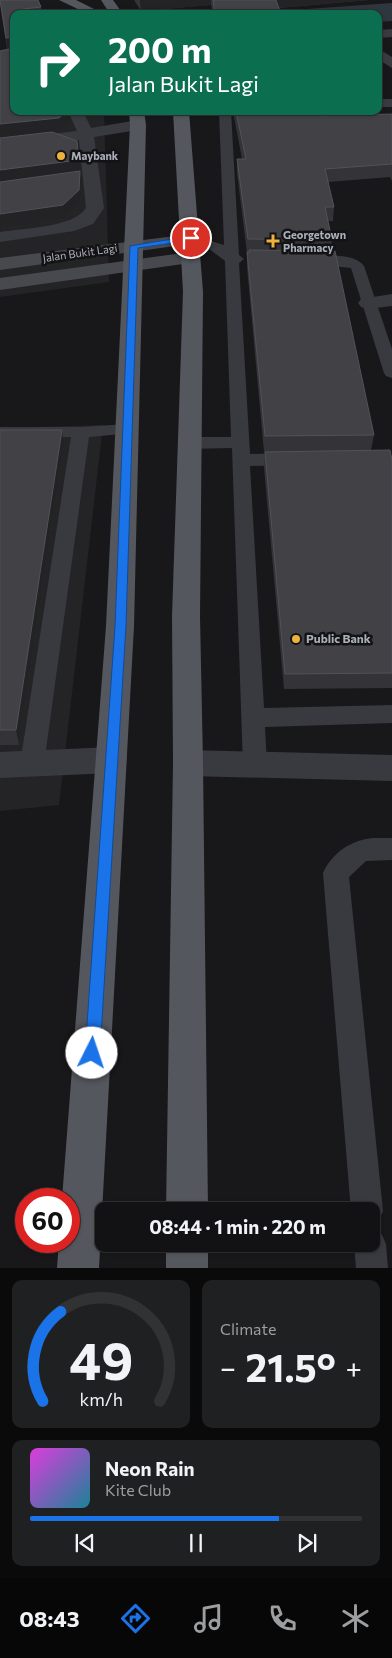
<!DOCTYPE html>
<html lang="en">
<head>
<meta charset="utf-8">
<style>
  :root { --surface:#121214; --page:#1f2022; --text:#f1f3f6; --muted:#9c9ea0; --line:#313234; --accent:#1a73e8 }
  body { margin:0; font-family:Commissioner,sans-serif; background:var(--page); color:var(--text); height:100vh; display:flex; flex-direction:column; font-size:19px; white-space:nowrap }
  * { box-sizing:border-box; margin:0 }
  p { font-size:16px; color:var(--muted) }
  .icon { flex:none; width:28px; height:28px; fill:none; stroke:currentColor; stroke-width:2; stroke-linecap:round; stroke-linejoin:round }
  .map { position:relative; height:1268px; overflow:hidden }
  .drawer { display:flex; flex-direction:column; gap:12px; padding:12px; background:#0a0a0b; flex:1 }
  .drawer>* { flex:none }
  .guide { position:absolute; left:10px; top:10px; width:372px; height:105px; border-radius:10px; box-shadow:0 1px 4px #0004,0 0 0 1px var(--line); background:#0b6e4f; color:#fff; overflow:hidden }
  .speed { position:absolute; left:15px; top:1188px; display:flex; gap:10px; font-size:25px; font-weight:700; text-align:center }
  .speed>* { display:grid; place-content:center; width:65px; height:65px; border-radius:50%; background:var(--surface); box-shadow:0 1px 4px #0004,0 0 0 1px var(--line); line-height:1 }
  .speed .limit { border:8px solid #d22; background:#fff; color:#111 }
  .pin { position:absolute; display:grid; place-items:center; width:42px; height:42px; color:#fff; margin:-21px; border:2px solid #fff; border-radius:50%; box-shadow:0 1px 5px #0007 }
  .me { position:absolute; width:55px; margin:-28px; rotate:4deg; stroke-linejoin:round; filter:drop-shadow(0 0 4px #0008) }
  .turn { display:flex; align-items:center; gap:18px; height:105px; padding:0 15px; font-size:22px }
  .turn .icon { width:65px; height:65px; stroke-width:2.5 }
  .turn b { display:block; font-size:35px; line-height:42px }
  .big { font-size:38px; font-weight:700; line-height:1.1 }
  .drawer .widget { flex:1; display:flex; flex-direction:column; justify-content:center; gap:8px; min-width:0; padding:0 18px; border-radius:10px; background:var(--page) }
  .drawer .dial { align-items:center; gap:0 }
  .dial svg { height:130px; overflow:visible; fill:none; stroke:var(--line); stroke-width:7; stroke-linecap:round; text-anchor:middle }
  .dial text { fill:var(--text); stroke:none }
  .song { display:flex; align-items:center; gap:15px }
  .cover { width:60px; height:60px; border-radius:8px; background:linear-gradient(135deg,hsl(300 70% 55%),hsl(190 70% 35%)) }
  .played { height:5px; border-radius:2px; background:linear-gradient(90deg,var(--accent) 75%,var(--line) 75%) }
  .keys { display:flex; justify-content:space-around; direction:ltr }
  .heat { display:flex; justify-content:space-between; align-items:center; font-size:28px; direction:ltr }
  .drawer .tiles { flex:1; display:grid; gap:12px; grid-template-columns:1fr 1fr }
  .widget:last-child { grid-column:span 2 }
  .trip { position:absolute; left:95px; top:1202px; width:285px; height:50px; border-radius:10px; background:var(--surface); box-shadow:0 1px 4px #0004,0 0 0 1px var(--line); font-weight:700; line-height:50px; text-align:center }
  .menu { display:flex; height:80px; justify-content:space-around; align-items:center; background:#070708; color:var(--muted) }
  .menu .icon { width:35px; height:35px }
  .menu .current { color:var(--accent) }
  .menu b { font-size:22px; color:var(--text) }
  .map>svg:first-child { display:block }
  .built { fill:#242427 }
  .water { fill:#2e373e }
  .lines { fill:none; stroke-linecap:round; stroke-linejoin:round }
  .lane { fill:#393a3f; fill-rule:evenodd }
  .street { fill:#393a3f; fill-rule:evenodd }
  .secondary { fill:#47494f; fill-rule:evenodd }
  .primary { fill:#55575e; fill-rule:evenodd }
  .wall { fill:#343438 }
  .shaded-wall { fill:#232326 }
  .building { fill:#414146; stroke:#515358 }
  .route { fill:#1a73e8; stroke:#114b97 }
  .poi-dot { fill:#eeb23c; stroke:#131315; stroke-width:2 }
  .labels { text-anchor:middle; stroke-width:5; stroke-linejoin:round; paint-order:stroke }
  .far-poi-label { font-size:11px; font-weight:bold; fill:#abafba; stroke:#131315; text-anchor:start }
  .far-street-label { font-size:11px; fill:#abafba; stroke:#131315 }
  .poi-label { font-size:12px; font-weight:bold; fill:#abafba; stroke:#131315; text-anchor:start }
</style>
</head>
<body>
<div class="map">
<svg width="392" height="1268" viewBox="0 0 392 1268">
  <rect width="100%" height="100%" fill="#18181a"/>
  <g class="built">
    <polygon points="0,55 14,111 104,111 109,282 0,297"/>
    <polygon points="103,425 59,805 0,811 0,428"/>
  </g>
  <polygon class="water" points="392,3 392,21 379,22 379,14 236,14"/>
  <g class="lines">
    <g class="lane">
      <polygon points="219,111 231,111 239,255 244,259 239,263 250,454 294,453 300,455 303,459 300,463 294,465 250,466 264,708 392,705 392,723 265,727 267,765 263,772 255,775 247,772 243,765 232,448 190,449 184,447 181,443 184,439 190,437 231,437 225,261 208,248 186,242 184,239 191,235 224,245"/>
      <path d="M 308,256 C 324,256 354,252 364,266 L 392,349 L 392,378 L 386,376 L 384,373 L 351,268 L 303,263 L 301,260 L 303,257 Z"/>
      <polygon points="127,424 133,425 136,429 133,433 89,437 44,764 40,771 32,774 24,771 20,764 71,437 0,437 0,427 81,427"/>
      <path d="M 373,838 L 392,838 L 392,860 L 366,861 L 349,877 L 383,1211 L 378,1222 L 371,1225 L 371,1211 L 351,1211 L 323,873 C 332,853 351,840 373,838 Z"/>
      <polygon points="371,1228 381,1233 386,1244 388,1268 356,1268 354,1244 371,1244"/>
    </g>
    <g class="street">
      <polygon points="392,29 392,37 379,38 379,30"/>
      <polygon points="379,49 392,57 392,68 379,60"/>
      <rect x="379" y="99" width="13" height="8"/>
      <path d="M 68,111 L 83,111 L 91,128 L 138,120 L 146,125 L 138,130 L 94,137 L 104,208 L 93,224 L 74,231 L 0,242 L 0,232 C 23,228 73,228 86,208 L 79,140 L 0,150 L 0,140 L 77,131 Z"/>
      <polygon points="392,294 392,306 368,309 361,307 358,303 361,299"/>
      <polygon points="112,747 123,751 127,760 123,769 112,773 0,778 0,752"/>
      <polygon points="188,750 392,755 392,781 188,776 177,772 173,763 177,754"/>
    </g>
    <g class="secondary">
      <polygon points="191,234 197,235 200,239 197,243 0,270 0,258"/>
      <polygon points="190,252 197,254 199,258 197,262 0,290 0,278"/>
    </g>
    <g class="primary">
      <polygon points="59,0 76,0 94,9 92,12 84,12"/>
      <polygon points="101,0 113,0 123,14 110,14"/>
      <polygon points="129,111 144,111 146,125 134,626 99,1268 57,1268 59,1241 69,1241 69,1199 62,1199 106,626 130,125"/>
      <polygon points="173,111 189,111 203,292 200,616 203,763 208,1211 166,1211 173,763 172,616 183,292"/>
      <rect x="166" y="1244" width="42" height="24"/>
    </g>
  </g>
  <g class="wall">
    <polygon points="134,0 369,0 279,8 281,14 213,14 211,5 141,11"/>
    <polygon points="0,3 41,7 42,14 14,14 14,111 70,111 71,122 61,131 53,132 82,185 80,204 65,219 0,229 0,51 7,49"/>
    <polygon points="233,111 317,111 319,116 392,114 392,181 390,177 328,182 334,207 333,221 328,221 332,240 331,251 374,435 371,450 392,460 392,688 284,689 264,468 265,452 264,452 247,267 247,253 237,173 237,159 242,159"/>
    <polygon points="0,430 64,446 19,745 0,745"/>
  </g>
  <g class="shaded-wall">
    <polygon points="140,0 211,0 211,5 141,11"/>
    <polygon points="275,0 369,0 275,8"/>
    <polygon points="14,37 14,50 8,50 6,38"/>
    <polygon points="67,111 70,111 71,122 61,131 0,138 0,124"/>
    <polygon points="79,160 82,185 80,204 65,219 0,229 0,170"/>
    <polygon points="62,430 64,446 19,745 16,730"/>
  </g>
  <g class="building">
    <polygon points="0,0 38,0 41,7 23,9 25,14 14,14 14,42 14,37 6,38"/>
    <polygon points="213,0 276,0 281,14 215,14"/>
    <polygon points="14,48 14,111 67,111 59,118 0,124 0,51"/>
    <polygon points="236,111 317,111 319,116 392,114 392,164 325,169 334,207 325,207 332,240 248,239 237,159 246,159"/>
    <polygon points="52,132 77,141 79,160 0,170 0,138"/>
    <polygon points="80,171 79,190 63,205 0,214 0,182"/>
    <polygon points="249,250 335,251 374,435 265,436 247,252 250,252"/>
    <polygon points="0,430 62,430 16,730 0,730"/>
    <polygon points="390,450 392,460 392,673 285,674 265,452"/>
  </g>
  <polygon class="route" points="191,236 193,237 193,240 138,248 126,626 100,1053 98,1059 92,1061 87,1059 85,1053 115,626 130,246"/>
  <g class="poi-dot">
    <circle cx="61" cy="156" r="5"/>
    <path d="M270.5 233.5h5v5h5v5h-5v5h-5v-5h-5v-5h5z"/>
    <circle cx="296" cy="639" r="5"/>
  </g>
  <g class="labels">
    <g class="far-poi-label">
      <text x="71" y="160">Maybank</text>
      <text x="283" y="239">Georgetown<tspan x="283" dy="13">Pharmacy</tspan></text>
    </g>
    <g class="far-street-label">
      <text transform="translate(80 253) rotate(-8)" y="4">Jalan Bukit Lagi</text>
    </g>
    <g class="poi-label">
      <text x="306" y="643">Public Bank</text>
    </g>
  </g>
</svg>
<div class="speed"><div class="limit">60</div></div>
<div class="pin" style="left:191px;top:238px;background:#d93025"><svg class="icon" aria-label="arrive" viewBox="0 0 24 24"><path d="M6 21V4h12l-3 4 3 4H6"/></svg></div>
<svg class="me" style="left:92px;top:1053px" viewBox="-20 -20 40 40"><circle r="19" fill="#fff"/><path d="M0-13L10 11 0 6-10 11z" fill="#1a73e8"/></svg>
<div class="trip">08:44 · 1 min · 220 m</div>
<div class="guide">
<div class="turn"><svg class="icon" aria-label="right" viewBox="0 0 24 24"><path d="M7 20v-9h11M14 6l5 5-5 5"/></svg><div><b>200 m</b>Jalan Bukit Lagi</div></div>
</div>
</div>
<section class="drawer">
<div class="tiles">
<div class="widget dial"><svg viewBox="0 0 100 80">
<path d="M14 69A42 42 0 1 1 86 69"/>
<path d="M14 69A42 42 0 0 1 25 14" stroke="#1a73e8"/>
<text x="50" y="56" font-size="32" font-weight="700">49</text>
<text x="50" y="72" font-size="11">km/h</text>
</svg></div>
<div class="widget"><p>Climate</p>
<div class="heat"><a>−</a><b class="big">21.5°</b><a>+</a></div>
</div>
<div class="widget">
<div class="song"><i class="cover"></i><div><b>Neon Rain</b><p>Kite Club</p></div></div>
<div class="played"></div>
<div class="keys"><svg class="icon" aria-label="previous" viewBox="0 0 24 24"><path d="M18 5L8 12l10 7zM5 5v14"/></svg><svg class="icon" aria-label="pause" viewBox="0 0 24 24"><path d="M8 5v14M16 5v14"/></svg><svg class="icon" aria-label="next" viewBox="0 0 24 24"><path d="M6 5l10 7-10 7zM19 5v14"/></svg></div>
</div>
</div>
</section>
<nav class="menu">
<b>08:43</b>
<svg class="icon current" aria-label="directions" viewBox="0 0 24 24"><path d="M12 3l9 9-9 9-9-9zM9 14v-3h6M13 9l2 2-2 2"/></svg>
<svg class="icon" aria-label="music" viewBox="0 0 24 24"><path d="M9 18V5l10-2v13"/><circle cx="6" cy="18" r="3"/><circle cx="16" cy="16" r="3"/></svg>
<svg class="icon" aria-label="phone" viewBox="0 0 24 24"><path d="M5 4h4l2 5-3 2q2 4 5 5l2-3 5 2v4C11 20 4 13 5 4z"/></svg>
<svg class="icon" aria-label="climate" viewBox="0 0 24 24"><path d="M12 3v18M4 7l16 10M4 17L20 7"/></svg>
</nav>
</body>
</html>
